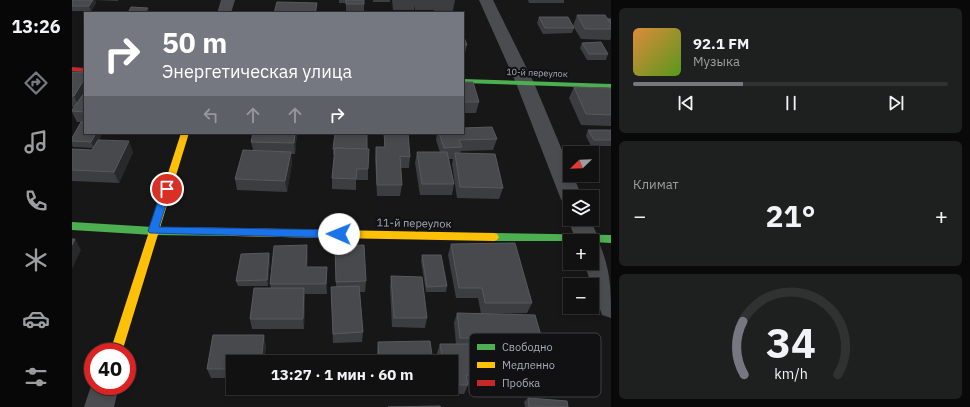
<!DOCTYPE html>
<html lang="ru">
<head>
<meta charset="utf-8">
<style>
  :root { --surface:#111; --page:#1e1f1f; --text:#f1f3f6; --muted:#9c9d9f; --line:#303131; --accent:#757880 }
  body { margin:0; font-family:"IBM Plex Sans",sans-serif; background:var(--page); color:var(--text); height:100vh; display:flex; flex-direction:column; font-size:15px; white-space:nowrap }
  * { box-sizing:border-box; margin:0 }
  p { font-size:13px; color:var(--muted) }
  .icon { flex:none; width:22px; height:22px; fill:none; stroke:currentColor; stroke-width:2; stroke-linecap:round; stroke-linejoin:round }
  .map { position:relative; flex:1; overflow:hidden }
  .side { display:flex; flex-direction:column; gap:8px; padding:8px; background:#090909; width:359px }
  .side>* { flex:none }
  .top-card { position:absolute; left:12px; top:12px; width:380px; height:122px; border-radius:0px; box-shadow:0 2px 6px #0003,0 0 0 1px var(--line); background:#757880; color:#fff; overflow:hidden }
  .needle { width:26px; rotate:247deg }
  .tools { position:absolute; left:491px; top:146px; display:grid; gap:8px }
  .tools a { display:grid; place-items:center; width:36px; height:36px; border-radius:0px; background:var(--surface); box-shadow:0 2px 6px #0003,0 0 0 1px var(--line); font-size:20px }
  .speed { position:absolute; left:12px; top:343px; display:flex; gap:8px; font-size:20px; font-weight:700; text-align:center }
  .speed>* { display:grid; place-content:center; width:52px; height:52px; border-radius:50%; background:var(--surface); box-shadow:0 2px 6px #0003,0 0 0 1px var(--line); line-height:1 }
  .speed .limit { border:6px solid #d22; background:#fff; color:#111 }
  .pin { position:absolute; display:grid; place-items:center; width:34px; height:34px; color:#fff; margin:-17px; border:2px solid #fff; border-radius:50%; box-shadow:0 1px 4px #0007 }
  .me { position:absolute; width:44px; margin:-22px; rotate:271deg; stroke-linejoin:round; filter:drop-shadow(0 0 3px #0008) }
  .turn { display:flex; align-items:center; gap:14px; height:84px; padding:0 12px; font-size:18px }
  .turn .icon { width:52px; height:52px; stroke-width:2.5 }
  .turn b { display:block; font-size:28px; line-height:34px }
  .lanes { display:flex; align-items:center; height:38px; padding:0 12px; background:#0003; justify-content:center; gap:20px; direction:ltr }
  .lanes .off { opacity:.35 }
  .big { font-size:30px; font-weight:800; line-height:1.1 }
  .side .card { flex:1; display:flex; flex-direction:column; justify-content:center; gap:6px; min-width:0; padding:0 14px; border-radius:6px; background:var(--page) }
  .side .dial { align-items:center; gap:0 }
  .dial svg { height:104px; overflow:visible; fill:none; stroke:var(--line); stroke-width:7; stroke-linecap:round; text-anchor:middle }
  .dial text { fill:var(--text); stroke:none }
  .song { display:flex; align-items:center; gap:12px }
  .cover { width:48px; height:48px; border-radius:6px; background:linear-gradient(135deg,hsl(30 70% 55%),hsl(90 70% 35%)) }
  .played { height:4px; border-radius:2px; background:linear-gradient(90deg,var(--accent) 35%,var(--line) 35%) }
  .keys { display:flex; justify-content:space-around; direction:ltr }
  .heat { display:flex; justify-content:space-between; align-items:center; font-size:22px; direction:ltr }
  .trip { position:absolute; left:154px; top:355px; width:232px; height:40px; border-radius:0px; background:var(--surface); box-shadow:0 2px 6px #0003,0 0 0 1px var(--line); font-weight:800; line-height:40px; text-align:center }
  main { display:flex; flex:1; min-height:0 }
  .tabs { display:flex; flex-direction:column; width:72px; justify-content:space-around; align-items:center; background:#070707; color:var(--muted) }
  .tabs .icon { width:28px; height:28px }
  .tabs .on { color:var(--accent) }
  .tabs b { font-size:18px; color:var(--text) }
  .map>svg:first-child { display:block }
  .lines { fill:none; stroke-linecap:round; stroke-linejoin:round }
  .street { fill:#4b4c50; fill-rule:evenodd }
  .fast { fill:#4caf50; fill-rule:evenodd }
  .slow { fill:#ffc107; fill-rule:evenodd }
  .jam { fill:#c62828; fill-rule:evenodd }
  .wall { fill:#3c3d40 }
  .shaded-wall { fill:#28292a }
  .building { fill:#48494d; stroke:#57595e }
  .route { fill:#1a73e8; stroke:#114b97 }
  .labels { text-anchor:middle; stroke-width:4; stroke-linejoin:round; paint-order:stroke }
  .far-street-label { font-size:9px; fill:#a8adb8; stroke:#111113 }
  .street-label { font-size:11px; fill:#a8adb8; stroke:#111113 }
  .key { fill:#111113; stroke:#3e4045; stroke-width:1 }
  .key-label { font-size:11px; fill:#a8adb8 }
</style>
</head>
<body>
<main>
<nav class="tabs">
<b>13:26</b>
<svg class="icon on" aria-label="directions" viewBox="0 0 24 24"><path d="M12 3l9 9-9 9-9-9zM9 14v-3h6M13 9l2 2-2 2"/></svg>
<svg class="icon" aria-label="music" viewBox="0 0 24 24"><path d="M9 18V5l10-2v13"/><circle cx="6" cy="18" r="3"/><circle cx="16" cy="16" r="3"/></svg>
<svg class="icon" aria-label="phone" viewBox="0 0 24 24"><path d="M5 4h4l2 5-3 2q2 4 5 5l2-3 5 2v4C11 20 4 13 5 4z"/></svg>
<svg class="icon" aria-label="climate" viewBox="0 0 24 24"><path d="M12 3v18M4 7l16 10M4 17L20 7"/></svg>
<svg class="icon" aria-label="car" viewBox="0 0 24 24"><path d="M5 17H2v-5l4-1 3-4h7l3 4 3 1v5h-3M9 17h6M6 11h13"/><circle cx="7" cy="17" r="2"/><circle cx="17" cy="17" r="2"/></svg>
<svg class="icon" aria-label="filters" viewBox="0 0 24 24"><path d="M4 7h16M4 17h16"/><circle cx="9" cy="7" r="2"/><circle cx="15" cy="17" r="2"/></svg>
</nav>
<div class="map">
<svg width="539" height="407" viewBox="0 0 539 407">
  <rect width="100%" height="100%" fill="#171717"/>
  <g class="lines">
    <g class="street">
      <polygon points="149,0 163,0 159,13 145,13"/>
      <polygon points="407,0 421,0 462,83 498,169 498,175 501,175 510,197 498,197 498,205 491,203 488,197 444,83"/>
      <path d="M 498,215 L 498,219 L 518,219 L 528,241 L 526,244 L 528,245 C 539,272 539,290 539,318 L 530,315 L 512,263 L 520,263 L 520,241 L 504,241 L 496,219 Z"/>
      <polygon points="21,380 21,386 47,386 42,407 12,407"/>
    </g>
    <g class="fast">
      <polygon points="391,79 539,84 539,88 391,83"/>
      <polygon points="0,222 81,227 160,228 163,229 165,232 163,235 160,236 81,235 0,230"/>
      <polygon points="422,233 539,235 539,243 520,242 520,241 422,241 419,240 417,237 419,234"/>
    </g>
    <g class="slow">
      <polygon points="109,133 117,133 50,352 38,352"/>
      <polygon points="160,228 422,233 425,234 427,237 425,240 422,241 160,236 157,235 155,232 157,229"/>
    </g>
    <polygon class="jam" points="0,67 13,68 13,72 0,71"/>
  </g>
  <g class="wall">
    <polygon points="0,0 23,0 24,3 19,11 0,11"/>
    <polygon points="23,0 46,0 46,1"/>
    <polygon points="267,0 292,0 292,13 274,13 274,3 267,3"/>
    <rect x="301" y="0" width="17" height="2"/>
    <polygon points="320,0 383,0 381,10 343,10 342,5 342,10 321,10"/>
    <polygon points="456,0 492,0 492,3 457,3"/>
    <polygon points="505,15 539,19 539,38 538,40 509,39 501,26"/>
    <polygon points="467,17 502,28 500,33 471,34 465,23"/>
    <polygon points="391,35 395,45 392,56 391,56"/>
    <polygon points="510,43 536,54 534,60 515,60 508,48"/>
    <polygon points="0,72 13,72 13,133 30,133 27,140 61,152 47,183 0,181 0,149 20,150 21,148 1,147 0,145 0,138 9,122 5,122 0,112 0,110 2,107 0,107"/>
    <polygon points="391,82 407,102 404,113 391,113"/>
    <polygon points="502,87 539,88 539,126 509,125 497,98"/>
    <polygon points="516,130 539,130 539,146 519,146 514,136"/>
    <polygon points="181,133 225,133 223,154 219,154 220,163 215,192 165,190 163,179 181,150 179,142"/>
    <polygon points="312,133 336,133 338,157 337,168 328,168 330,185 328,196 305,196 303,158 304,147 312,147"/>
    <polygon points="365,133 391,133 425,139 421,150 389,151 388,153 431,188 427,199 385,198 380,164 381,159 377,159 382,184 380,195 348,195 343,163 345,152 368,152 364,140"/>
    <polygon points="261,149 295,149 296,169 296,180 284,180 284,190 260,189 260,178 262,155 261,155"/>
    <polygon points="379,244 460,303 455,313 409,314 406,298 384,298 376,255"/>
    <polygon points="263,246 294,281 293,292 288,292 291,332 290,342 261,343 259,287 264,287"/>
    <polygon points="197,253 198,259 196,286 166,286 164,281"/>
    <polygon points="350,255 375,286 374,292 354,292 349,261"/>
    <polygon points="236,256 235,267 255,267 255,294 233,294 233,298 232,329 180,329 178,319 199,288 198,284"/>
    <polygon points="319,276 355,318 353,328 320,327 318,287"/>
    <polygon points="385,313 470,339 464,349 413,348 418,376 413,385 396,384 396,385 392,394 370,394 370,388 379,388 379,362 366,362 365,353 368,344 384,344 382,323"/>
    <polygon points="306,342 361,362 305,362 305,351"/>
    <polygon points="194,345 192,362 161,362 161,378 139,378 135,369"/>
    <rect x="307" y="388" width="54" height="2"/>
    <polygon points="456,398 496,407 453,407 452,402"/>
  </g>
  <g class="shaded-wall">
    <polygon points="21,0 23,0 24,3 19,11 17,6"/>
    <polygon points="245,3 245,13 243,13"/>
    <polygon points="76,8 77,13 72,13"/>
    <polygon points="13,78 13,97 7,107 2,96"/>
    <polygon points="24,133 30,133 22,148 19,142"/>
    <polygon points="223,133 225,133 225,134 223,154 222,143"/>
    <polygon points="57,141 61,152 47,183 42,172"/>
    <polygon points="219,152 220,163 215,192 213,181"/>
    <polygon points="3,239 9,250 0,269 0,245"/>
    <polygon points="235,245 236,256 235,277 234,267"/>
    <polygon points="197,253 198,259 196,286 195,280"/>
    <polygon points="255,267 255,294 254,284"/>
    <polygon points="232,288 233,298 232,329 231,319"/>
    <polygon points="192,335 194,345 192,362 189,362"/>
  </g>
  <g class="building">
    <polygon points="0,0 21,0 17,6 0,6"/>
    <rect x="274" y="0" width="18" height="4"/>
    <polygon points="205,2 245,3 243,13 202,13"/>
    <polygon points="59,7 76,8 72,13 56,13"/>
    <polygon points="362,11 381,11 382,13 363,13"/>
    <polygon points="505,15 533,15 539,24 539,29 513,29"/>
    <polygon points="467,17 496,17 502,28 473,28"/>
    <polygon points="536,19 539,19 539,24"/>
    <polygon points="391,35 395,45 391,45"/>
    <polygon points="529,42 536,54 517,54 510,43"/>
    <polygon points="0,72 13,72 13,78 2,96 0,96"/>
    <polygon points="391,82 401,82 407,102 391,102"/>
    <polygon points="502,87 539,88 539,115 514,114"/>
    <polygon points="13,92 13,112 0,111 0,110"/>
    <polygon points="9,122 13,122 13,133 24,133 19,142 0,141 0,138"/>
    <polygon points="420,127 425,139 387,140 390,147 372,148 367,133 391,133 391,128"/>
    <polygon points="516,130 539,130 539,140 522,140"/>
    <polygon points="181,133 223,133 222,143 179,142"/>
    <polygon points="263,133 295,134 295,149 263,148 263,149 261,149"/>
    <polygon points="312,133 336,133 338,157 328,156 330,185 305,185 304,147 313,147"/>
    <polygon points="26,140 57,141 42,172 0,170 0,149 20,150"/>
    <polygon points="263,148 297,149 296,169 285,169 284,179 260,178"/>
    <polygon points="171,150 219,152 213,181 163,179"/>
    <polygon points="345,152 375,152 382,184 350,184"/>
    <polygon points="383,153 423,154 431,188 388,187"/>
    <polygon points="0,239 3,239 0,245"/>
    <polygon points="443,243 460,303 413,303 410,288 387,288 379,244"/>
    <polygon points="235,245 234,267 255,267 254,284 198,284 202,246"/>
    <polygon points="292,245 294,281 264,282 263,246"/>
    <polygon points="197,253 195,280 164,281 169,254"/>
    <polygon points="350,255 369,255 375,286 355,287"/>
    <polygon points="319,276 350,277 355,318 322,318"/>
    <polygon points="287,286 291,332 261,334 259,287"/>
    <polygon points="182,288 232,288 231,319 178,319"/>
    <polygon points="385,313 463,315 470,339 388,338"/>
    <polygon points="141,335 192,335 189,362 161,362 161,369 135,369"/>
    <polygon points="358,341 361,362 307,362 306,342"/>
    <polygon points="368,344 412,344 418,376 394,375 396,385 379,385 379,362 371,362"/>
    <polygon points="456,398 495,401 496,407 457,407"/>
    <polygon points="368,406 369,407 316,407"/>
  </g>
  <polygon class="route" points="95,186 99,189 87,227 267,230 272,234 267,238 78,233 76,231 90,189"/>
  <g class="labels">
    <g class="far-street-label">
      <text transform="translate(465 73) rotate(2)" y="3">10-й переулок</text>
    </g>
    <g class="street-label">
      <text transform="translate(342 223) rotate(1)" y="4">11-й переулок</text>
    </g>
  </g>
  <rect x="397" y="333" width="132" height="64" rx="6" class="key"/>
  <rect x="405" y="344" width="18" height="6" fill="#4caf50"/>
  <rect x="405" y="362" width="18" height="6" fill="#ffc107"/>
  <rect x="405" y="380" width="18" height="6" fill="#c62828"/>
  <g class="key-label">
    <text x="430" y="351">Свободно</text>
    <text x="430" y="369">Медленно</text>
    <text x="430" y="387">Пробка</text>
  </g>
</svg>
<div class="tools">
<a><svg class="needle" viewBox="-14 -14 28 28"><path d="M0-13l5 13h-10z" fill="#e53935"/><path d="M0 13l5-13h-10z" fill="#9c9d9f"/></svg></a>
<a><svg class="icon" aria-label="layers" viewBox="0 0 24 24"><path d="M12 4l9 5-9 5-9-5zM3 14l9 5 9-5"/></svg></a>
<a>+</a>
<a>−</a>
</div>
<div class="speed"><div class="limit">40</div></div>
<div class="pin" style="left:95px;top:189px;background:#d93025"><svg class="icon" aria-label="arrive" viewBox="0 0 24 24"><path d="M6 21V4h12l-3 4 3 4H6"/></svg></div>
<svg class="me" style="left:267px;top:234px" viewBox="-20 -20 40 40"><circle r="19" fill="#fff"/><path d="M0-13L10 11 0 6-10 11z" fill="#1a73e8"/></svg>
<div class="trip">13:27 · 1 мин · 60 m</div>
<div class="top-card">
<div class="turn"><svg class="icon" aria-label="right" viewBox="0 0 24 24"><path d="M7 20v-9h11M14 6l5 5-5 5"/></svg><div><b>50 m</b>Энергетическая улица</div></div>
<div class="lanes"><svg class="icon off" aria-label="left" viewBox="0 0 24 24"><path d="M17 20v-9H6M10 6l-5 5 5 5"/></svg><svg class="icon off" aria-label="ahead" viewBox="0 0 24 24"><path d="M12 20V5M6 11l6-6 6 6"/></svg><svg class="icon off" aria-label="ahead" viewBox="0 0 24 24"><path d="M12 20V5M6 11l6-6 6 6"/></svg><svg class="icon" aria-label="right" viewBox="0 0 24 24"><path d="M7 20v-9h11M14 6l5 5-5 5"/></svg></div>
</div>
</div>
<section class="side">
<div class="card">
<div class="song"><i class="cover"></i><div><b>92.1 FM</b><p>Музыка</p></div></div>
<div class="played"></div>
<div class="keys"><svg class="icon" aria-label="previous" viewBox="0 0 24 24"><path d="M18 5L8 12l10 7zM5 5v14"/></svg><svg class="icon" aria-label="pause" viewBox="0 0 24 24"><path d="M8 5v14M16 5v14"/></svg><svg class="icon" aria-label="next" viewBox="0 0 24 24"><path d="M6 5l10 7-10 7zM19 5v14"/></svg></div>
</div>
<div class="card"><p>Климат</p>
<div class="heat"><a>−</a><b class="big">21°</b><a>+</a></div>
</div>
<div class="card dial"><svg viewBox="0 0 100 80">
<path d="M14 69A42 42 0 1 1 86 69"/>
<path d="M14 69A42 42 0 0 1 13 28" stroke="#757880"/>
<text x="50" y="56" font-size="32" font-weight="700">34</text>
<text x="50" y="72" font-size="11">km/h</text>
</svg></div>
</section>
</main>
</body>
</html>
